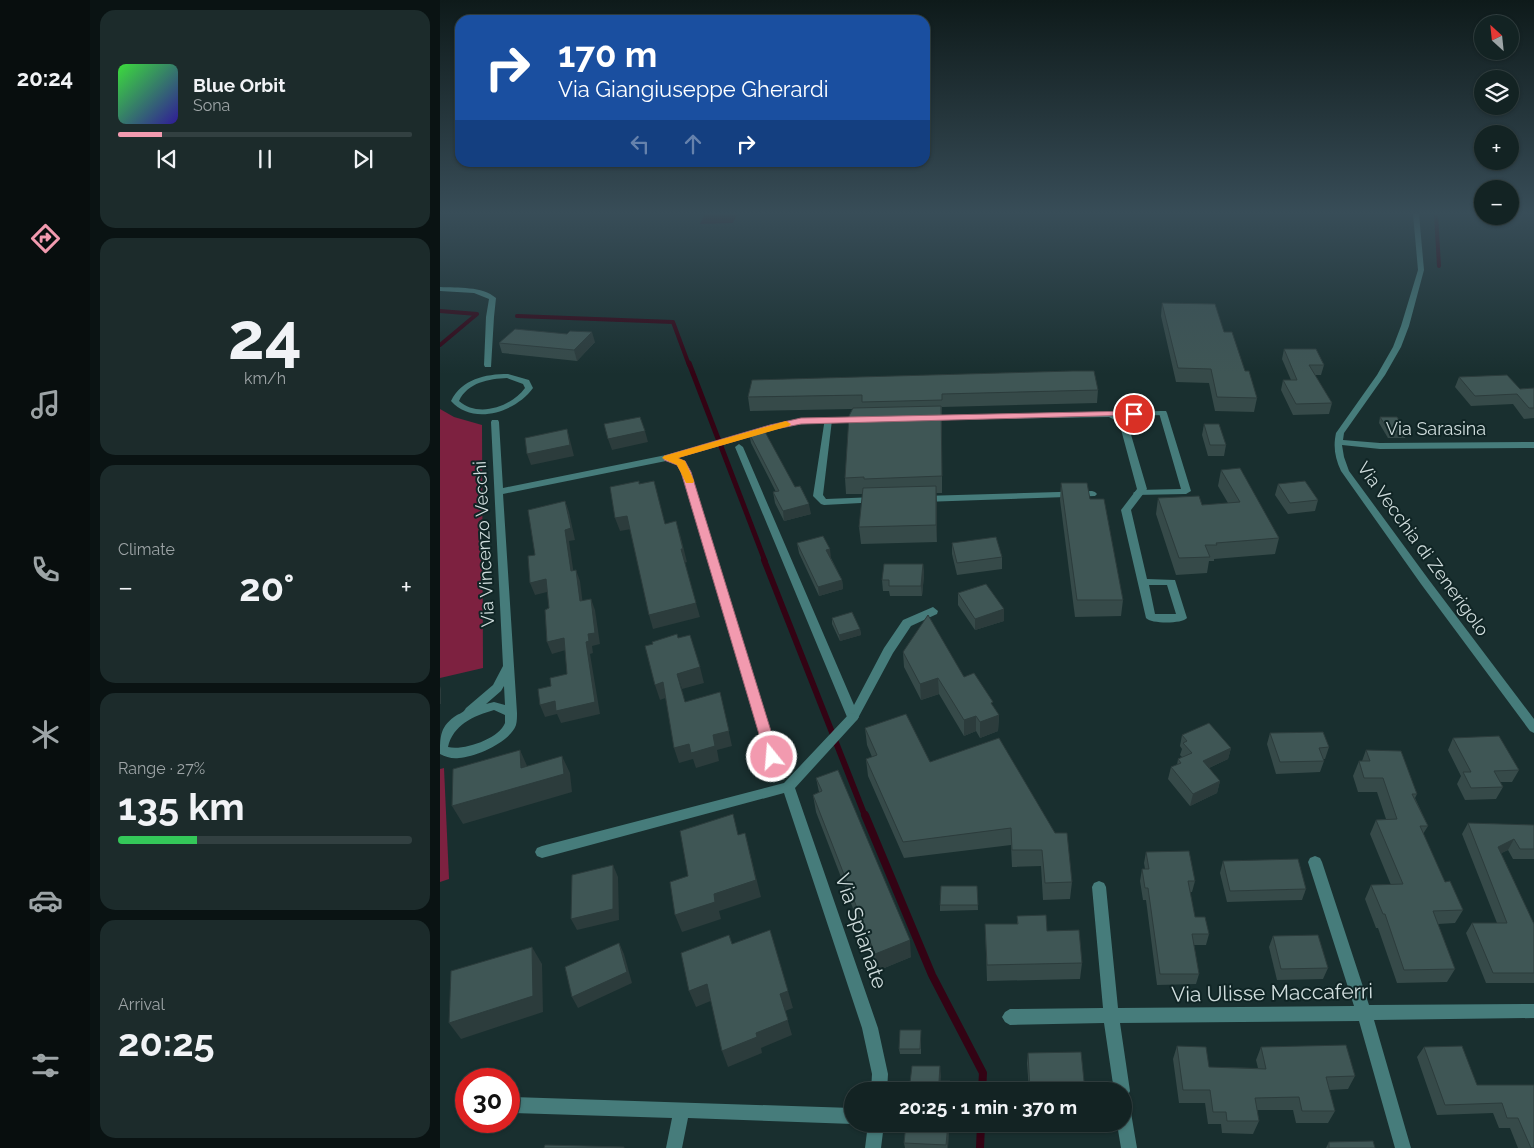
<!DOCTYPE html>
<html lang="en">
<head>
<meta charset="utf-8">
<style>
  :root { --surface:#132323; --page:#1c2b2b; --text:#f1f3f6; --muted:#9da4a6; --line:#324041; --accent:#f29aaf }
  body { margin:0; font-family:Raleway,sans-serif; background:var(--page); color:var(--text); height:100vh; display:flex; flex-direction:column; font-size:19px; white-space:nowrap }
  * { box-sizing:border-box; margin:0 }
  p { font-size:16px; color:var(--muted) }
  .icon { flex:none; width:28px; height:28px; fill:none; stroke:currentColor; stroke-width:2; stroke-linecap:round; stroke-linejoin:round }
  .map { position:relative; flex:1; overflow:hidden }
  .panel { display:flex; flex-direction:column; gap:10px; padding:10px; background:#0a1313; width:350px }
  .panel>* { flex:none }
  .banner { position:absolute; left:15px; top:15px; width:475px; height:152px; border-radius:15px; box-shadow:0 1px 4px #0004,0 0 0 1px var(--line); background:#1a4fa0; color:#fff; overflow:hidden }
  .needle { width:32px; rotate:333deg }
  .tools { position:absolute; left:1034px; top:15px; display:grid; gap:10px }
  .tools a { display:grid; place-items:center; width:45px; height:45px; border-radius:50%; background:var(--surface); box-shadow:0 1px 4px #0004,0 0 0 1px var(--line); font-size:25px }
  .speed { position:absolute; left:15px; top:1068px; display:flex; gap:10px; font-size:25px; font-weight:700; text-align:center }
  .speed>* { display:grid; place-content:center; width:65px; height:65px; border-radius:50%; background:var(--surface); box-shadow:0 1px 4px #0004,0 0 0 1px var(--line); line-height:1 }
  .speed .limit { border:8px solid #d22; background:#fff; color:#111 }
  .pin { position:absolute; display:grid; place-items:center; width:42px; height:42px; color:#fff; margin:-21px; border:2px solid #fff; border-radius:50%; box-shadow:0 1px 5px #0007 }
  .me { position:absolute; width:55px; margin:-28px; rotate:343deg; stroke-linejoin:round; filter:drop-shadow(0 0 4px #0008) }
  .turn { display:flex; align-items:center; gap:18px; height:105px; padding:0 20px; font-size:22px }
  .turn .icon { width:65px; height:65px; stroke-width:2.5 }
  .turn b { display:block; font-size:35px; line-height:42px }
  .lanes { display:flex; align-items:center; height:48px; padding:0 20px; background:#0003; justify-content:center; gap:25px; direction:ltr }
  .lanes .off { opacity:.35 }
  .big { font-size:38px; font-weight:700; line-height:1.1 }
  .panel .card { flex:1; display:flex; flex-direction:column; justify-content:center; gap:8px; min-width:0; padding:0 18px; border-radius:15px; background:var(--page) }
  .panel .dial { align-items:center; gap:0 }
  .dial b { font-size:65px; line-height:1 }
  .song { display:flex; align-items:center; gap:15px }
  .cover { width:60px; height:60px; border-radius:8px; background:linear-gradient(135deg,hsl(120 70% 55%),hsl(250 70% 35%)) }
  .played { height:5px; border-radius:2px; background:linear-gradient(90deg,var(--accent) 15%,var(--line) 15%) }
  .keys { display:flex; justify-content:space-around; direction:ltr }
  .heat { display:flex; justify-content:space-between; align-items:center; font-size:28px; direction:ltr }
  .charge { height:8px; border-radius:4px; background:linear-gradient(90deg,#34c759 27%,var(--line) 0) }
  .trip { position:absolute; left:404px; top:1082px; width:288px; height:50px; border-radius:25px; background:var(--surface); box-shadow:0 1px 4px #0004,0 0 0 1px var(--line); font-weight:700; line-height:50px; text-align:center }
  main { display:flex; flex:1; min-height:0 }
  .tab-bar { display:flex; flex-direction:column; width:90px; justify-content:space-around; align-items:center; background:#080e0e; color:var(--muted) }
  .tab-bar .icon { width:35px; height:35px }
  .tab-bar .selected { color:var(--accent) }
  .tab-bar b { font-size:22px; color:var(--text) }
  .map>svg:first-child { display:block }
  .green { fill:#7d2140 }
  .water { fill:#330314 }
  .lines { fill:none; stroke-linecap:round; stroke-linejoin:round }
  .stream-far3 { stroke:#330314; stroke-width:4 }
  .stream-far2 { stroke:#330314; stroke-width:5 }
  .stream-far1 { stroke:#330314; stroke-width:6 }
  .stream { stroke:#330314; stroke-width:8 }
  .lane { fill:#467c7b; fill-rule:evenodd }
  .street { fill:#467c7b; fill-rule:evenodd }
  .wall { fill:#364a49 }
  .shaded-wall { fill:#2c3c3c }
  .building { fill:#3f5655; stroke:#2c3c3c }
  .route { fill:#f29aaf; stroke:#9d6472 }
  .slow { fill:#f59e0b }
  .labels { text-anchor:middle; stroke-width:4; stroke-linejoin:round; paint-order:stroke }
  .street-label { font-size:18px; fill:#d0dddd; stroke:#102525 }
  .near-street-label { font-size:21px; fill:#d0dddd; stroke:#102525 }
</style>
</head>
<body>
<main>
<nav class="tab-bar">
<b>20:24</b>
<svg class="icon selected" aria-label="directions" viewBox="0 0 24 24"><path d="M12 3l9 9-9 9-9-9zM9 14v-3h6M13 9l2 2-2 2"/></svg>
<svg class="icon" aria-label="music" viewBox="0 0 24 24"><path d="M9 18V5l10-2v13"/><circle cx="6" cy="18" r="3"/><circle cx="16" cy="16" r="3"/></svg>
<svg class="icon" aria-label="phone" viewBox="0 0 24 24"><path d="M5 4h4l2 5-3 2q2 4 5 5l2-3 5 2v4C11 20 4 13 5 4z"/></svg>
<svg class="icon" aria-label="climate" viewBox="0 0 24 24"><path d="M12 3v18M4 7l16 10M4 17L20 7"/></svg>
<svg class="icon" aria-label="car" viewBox="0 0 24 24"><path d="M5 17H2v-5l4-1 3-4h7l3 4 3 1v5h-3M9 17h6M6 11h13"/><circle cx="7" cy="17" r="2"/><circle cx="17" cy="17" r="2"/></svg>
<svg class="icon" aria-label="filters" viewBox="0 0 24 24"><path d="M4 7h16M4 17h16"/><circle cx="9" cy="7" r="2"/><circle cx="15" cy="17" r="2"/></svg>
</nav>
<section class="panel">
<div class="card">
<div class="song"><i class="cover"></i><div><b>Blue Orbit</b><p>Sona</p></div></div>
<div class="played"></div>
<div class="keys"><svg class="icon" aria-label="previous" viewBox="0 0 24 24"><path d="M18 5L8 12l10 7zM5 5v14"/></svg><svg class="icon" aria-label="pause" viewBox="0 0 24 24"><path d="M8 5v14M16 5v14"/></svg><svg class="icon" aria-label="next" viewBox="0 0 24 24"><path d="M6 5l10 7-10 7zM19 5v14"/></svg></div>
</div>
<div class="card dial"><b>24</b><p>km/h</p></div>
<div class="card"><p>Climate</p>
<div class="heat"><a>−</a><b class="big">20°</b><a>+</a></div>
</div>
<div class="card"><p>Range · 27%</p><b class="big">135 km</b><div class="charge"></div></div>
<div class="card"><p>Arrival</p><b class="big">20:25</b></div>
</section>
<div class="map">
<svg width="1094" height="1148" viewBox="0 0 1094 1148">
  <rect width="100%" height="100%" fill="#192f2f"/>
  <g class="green">
    <polygon points="0,409 14,417 42,425 43,668 0,678"/>
    <polygon points="4,768 9,879 0,882 0,769"/>
  </g>
  <polygon class="water" points="265,214 297,214 293,223 260,224"/>
  <g class="lines">
    <g class="stream-far3">
      <polyline points="996,214 999,266"/>
      <polyline points="0,311 37,314 0,345"/>
      <polyline points="77,316 233,322 249,365"/>
    </g>
    <polyline class="stream-far2" points="249,363 325,561"/>
    <polyline class="stream-far1" points="324,560 425,816"/>
    <g class="stream">
      <polyline points="425,815 492,975 543,1073 542,1091"/>
      <polyline points="540,1148 541,1124"/>
    </g>
    <g class="lane">
      <polygon points="720,411 726,411 727,413 751,491 746,494 695,495 693,493 698,490 741,489 719,413"/>
      <polygon points="385,418 388,418 392,420 383,495 386,499 436,497 439,498 441,500 439,502 384,505 381,504 373,496"/>
      <polygon points="299,444 303,447 414,705 444,648 463,620 493,607 498,611 497,614 471,626 453,653 417,720 413,721 409,720 407,717 295,447"/>
      <polygon points="652,491 655,492 657,494 655,496 483,502 478,499 483,496"/>
    </g>
    <g class="street">
      <path d="M 973,214 L 979,214 L 984,270 L 969,326 L 961,347 L 945,375 L 904,433 L 903,440 L 940,443 L 1094,442 L 1094,448 L 940,449 L 902,445 L 904,457 L 909,471 L 989,580 L 1094,719 L 1094,733 L 1090,731 L 981,584 L 901,471 C 895,458 893,447 896,433 L 937,375 L 953,347 L 961,326 L 978,270 Z"/>
      <path d="M 0,287 C 18,288 42,286 56,298 L 54,317 L 51,367 L 45,367 L 44,365 L 46,317 L 49,299 L 34,293 L 0,291 Z"/>
      <path d="M 68,374 L 89,380 L 93,388 C 76,412 33,426 11,401 C 22,379 45,374 68,374 ZM 67,378 L 83,384 L 85,388 C 71,407 38,418 19,401 C 28,382 49,379 67,378 Z"/>
      <path d="M 723,411 L 726,411 L 726,415 L 681,416 L 687,421 L 707,489 L 691,510 L 707,579 L 735,580 L 747,618 C 742,624 711,624 706,618 L 681,510 L 697,489 L 679,422 L 669,417 L 489,420 L 485,418 L 489,416 ZM 709,585 L 727,585 L 736,614 L 715,614 Z"/>
      <path d="M 422,417 L 426,419 L 425,421 L 349,425 L 236,458 L 244,461 L 250,472 L 338,757 L 336,760 L 332,762 L 328,760 L 326,757 L 242,472 L 238,465 L 226,461 L 63,494 L 77,713 C 77,717 77,721 76,725 C 70,742 36,757 19,758 C 12,759 6,757 0,754 C 0,736 0,726 17,715 C 21,713 24,712 26,708 L 53,685 L 63,666 L 51,422 L 52,420 L 58,420 L 59,422 L 63,488 L 226,455 L 349,421 ZM 64,686 L 65,705 L 54,702 L 46,704 L 61,691 ZM 54,710 L 65,715 C 65,717 65,722 65,723 C 59,739 23,751 8,747 C 13,725 33,716 54,710 Z"/>
      <polygon points="413,713 417,714 419,717 417,720 355,788 438,1028 448,1074 447,1091 431,1091 432,1074 422,1028 344,793 102,858 97,856 95,852 97,848 102,846 344,783 409,714"/>
      <polygon points="875,856 880,858 882,862 929,1005 1094,1004 1094,1018 934,1020 971,1148 955,1148 919,1021 680,1023 690,1091 688,1095 697,1148 681,1148 677,1124 682,1124 682,1091 674,1091 664,1023 570,1025 565,1022 562,1017 565,1012 570,1009 663,1008 652,887 654,883 659,881 664,883 666,887 678,1008 914,1006 868,862 870,858"/>
      <polygon points="73,1097 412,1108 413,1124 248,1118 242,1148 226,1148 232,1118 73,1113 69,1111 69,1099"/>
      <polygon points="428,1124 444,1124 441,1148 425,1148"/>
    </g>
  </g>
  <g class="wall">
    <polygon points="722,303 784,332 805,371 817,398 814,412 775,411 769,383 736,382 721,316"/>
    <polygon points="155,342 137,361 62,353 59,343"/>
    <polygon points="844,349 884,365 881,375 875,375 892,403 889,414 853,415 841,390 843,380 851,380 842,359"/>
    <polygon points="1019,377 1080,389 1094,388 1094,418 1084,419 1073,404 1031,406 1015,387"/>
    <polygon points="658,390 657,403 502,407 502,493 496,493 497,542 421,544 419,527 423,494 406,494 405,478 412,409 310,411 308,397"/>
    <polygon points="940,417 967,433 965,438 948,438 939,423"/>
    <polygon points="764,424 786,445 784,456 768,456 762,435"/>
    <polygon points="309,433 355,487 371,514 344,521 335,503 333,492 336,492 311,443"/>
    <polygon points="781,470 839,538 835,554 774,559 774,561 769,561 767,573 736,575 716,514 718,498 762,505 788,503 778,486"/>
    <polygon points="621,483 650,499 683,600 681,616 635,617 620,500"/>
    <polygon points="838,484 878,500 875,511 848,514 835,495"/>
    <polygon points="357,543 391,558 402,580 403,589 379,596 359,553"/>
    <polygon points="512,543 562,557 562,569 517,575 512,554"/>
    <polygon points="483,564 484,575 482,596 450,596 449,591 443,591 442,580"/>
    <polygon points="518,593 564,621 535,630 518,605"/>
    <polygon points="392,618 420,629 421,635 400,641 392,624"/>
    <polygon points="463,652 524,677 553,706 559,715 558,731 540,738 536,731 524,736 499,694 481,700 464,667"/>
    <polygon points="425,728 490,762 559,738 632,882 630,899 603,900 601,866 572,867 571,845 464,858 428,776 426,759 432,757 427,745"/>
    <polygon points="830,733 889,747 885,759 883,759 884,761 880,772 836,774 827,744"/>
    <polygon points="742,735 791,748 788,759 769,768 780,781 777,793 750,806 728,779 731,767 737,765 738,759 742,757 740,755 742,749 740,746"/>
    <polygon points="1013,738 1079,770 1072,782 1060,782 1063,787 1056,799 1025,800 1017,784 1021,776 1008,750"/>
    <polygon points="926,750 977,794 975,798 988,826 983,834 1005,882 1023,910 1015,923 998,924 1015,969 1007,982 957,983 938,928 936,928 925,899 931,885 951,885 930,834 936,820 946,819 937,792 918,792 913,776 919,761 922,761"/>
    <polygon points="376,778 471,957 437,971 376,812 373,795 379,792"/>
    <polygon points="1028,823 1094,825 1094,859 1073,859 1068,850 1061,853 1094,924 1094,983 1046,983 1026,933 1032,923 1057,923 1022,834"/>
    <polygon points="706,852 755,881 752,892 750,892 755,917 769,934 766,945 754,945 759,974 756,984 717,985 706,900 703,900 700,881 702,869 705,869 704,863"/>
    <polygon points="783,861 866,889 862,900 787,902 780,873"/>
    <polygon points="537,886 538,910 500,911 500,905"/>
    <polygon points="577,916 607,931 642,963 640,979 547,981 545,924 577,924"/>
    <polygon points="833,936 888,968 883,979 837,980 829,947"/>
    <polygon points="481,1030 481,1054 460,1054 459,1049"/>
    <polygon points="737,1046 769,1067 818,1068 816,1060 821,1047 915,1076 908,1089 889,1090 895,1111 888,1123 856,1123 853,1110 817,1110 819,1121 813,1134 782,1133 781,1124 768,1124 765,1103 739,1103 733,1059"/>
    <polygon points="984,1047 1037,1085 1094,1085 1094,1148 1078,1148 1070,1128 1059,1128 1053,1113 997,1115 977,1057"/>
    <polygon points="588,1053 645,1091 589,1091 587,1063"/>
    <polygon points="509,1124 508,1148 465,1148 464,1143"/>
    <polygon points="889,1142 935,1148 886,1148"/>
  </g>
  <g class="shaded-wall">
    <polygon points="152,332 155,342 137,361 134,350"/>
    <polygon points="501,406 502,422 502,493 502,476"/>
    <polygon points="127,429 130,440 134,456 91,465 87,454"/>
    <polygon points="205,431 208,442 172,450 168,439"/>
    <polygon points="496,486 497,503 497,542 496,525"/>
    <polygon points="125,501 129,512 135,540 129,541 135,582 131,571 125,530"/>
    <polygon points="369,504 371,514 344,521 343,511"/>
    <polygon points="187,516 191,529 180,531 175,518"/>
    <polygon points="240,534 247,562 244,563 241,549"/>
    <polygon points="390,549 391,558 387,559 386,550"/>
    <polygon points="483,564 484,575 482,596 481,586"/>
    <polygon points="136,570 140,581 144,613 140,601"/>
    <polygon points="106,579 111,591 95,595 90,583"/>
    <polygon points="402,580 403,589 379,596 378,587"/>
    <polygon points="151,599 155,610 160,644 152,646 153,653 150,654 160,714 121,723 117,714 105,717 100,705 115,701 148,634"/>
    <polygon points="256,603 260,617 213,629 209,615"/>
    <polygon points="564,609 564,621 535,630 535,619"/>
    <polygon points="420,629 421,635 400,641 399,635"/>
    <polygon points="124,638 129,649 112,654 107,642"/>
    <polygon points="260,667 264,683 242,689 237,674"/>
    <polygon points="498,678 499,694 481,700 480,684"/>
    <polygon points="223,682 228,697 220,700 215,685"/>
    <polygon points="0,686 1,689 1,704 0,704"/>
    <polygon points="280,692 292,746 277,750 279,761 256,768 253,759 239,763 234,748 273,735"/>
    <polygon points="559,715 558,731 540,738 540,722"/>
    <polygon points="536,716 536,731 524,736 524,720"/>
    <polygon points="791,748 788,759 760,772 763,761"/>
    <polygon points="80,750 88,768 122,756 130,773 132,792 23,824 12,806 81,768"/>
    <polygon points="780,781 777,793 750,806 753,794"/>
    <polygon points="305,833 321,897 279,911 281,919 242,932 235,915 274,894"/>
    <polygon points="1074,839 1068,850 1052,858 1058,847"/>
    <polygon points="173,865 178,877 179,920 137,930 131,919"/>
    <polygon points="470,940 471,957 437,971 435,954"/>
    <polygon points="179,943 184,954 192,983 138,1008 132,997"/>
    <polygon points="92,947 102,964 103,1012 21,1039 9,1023"/>
    <polygon points="267,984 273,1000 256,1007 249,991"/>
    <polygon points="348,991 353,1008 345,1011 352,1035 321,1048 322,1053 288,1067 282,1051 316,1033 340,994"/>
    <polygon points="500,1066 501,1076 500,1091 499,1081"/>
    <polygon points="508,1124 509,1124 508,1148 507,1148"/>
  </g>
  <g class="building">
    <polygon points="722,303 775,304 784,332 792,332 805,371 809,371 817,398 777,397 771,369 738,368"/>
    <polygon points="75,329 127,334 130,331 152,332 134,350 59,343"/>
    <polygon points="844,349 876,349 884,365 869,365 892,403 856,404 843,380 857,380"/>
    <polygon points="632,371 654,371 658,390 502,394 502,400 422,402 422,395 308,397 312,380"/>
    <polygon points="1067,375 1080,389 1094,388 1094,408 1089,408 1077,394 1035,396 1019,377"/>
    <polygon points="501,406 502,476 424,479 424,477 405,478 409,416 413,408"/>
    <polygon points="200,417 205,431 168,439 164,424"/>
    <polygon points="940,417 957,417 967,433 950,433"/>
    <polygon points="764,424 779,424 786,445 770,445"/>
    <polygon points="127,429 130,445 87,454 85,438"/>
    <polygon points="324,430 355,487 360,486 369,504 343,511 333,492 339,491 309,433"/>
    <polygon points="800,468 839,538 776,543 777,545 765,545 770,557 739,558 718,498 759,496 762,505 800,502 781,470"/>
    <polygon points="199,481 199,484 214,481 225,524 236,521 243,549 241,549 256,603 209,615 187,516 175,518 170,487"/>
    <polygon points="865,481 878,500 850,503 838,484"/>
    <polygon points="621,483 647,483 650,499 664,499 683,600 637,600"/>
    <polygon points="496,486 496,525 419,527 423,488"/>
    <polygon points="125,501 131,528 125,530 131,571 136,570 140,601 151,599 155,633 148,634 149,641 146,642 155,702 116,711 115,701 100,705 98,689 111,686 110,678 127,674 124,638 107,642 105,610 109,608 106,579 90,583 88,556 95,555 88,510"/>
    <polygon points="383,536 390,549 386,550 402,580 378,587 357,543"/>
    <polygon points="556,537 562,557 517,563 512,543"/>
    <polygon points="444,564 483,564 481,586 449,586 449,580 442,580"/>
    <polygon points="546,584 564,609 535,619 518,593"/>
    <polygon points="412,612 420,629 399,635 392,618"/>
    <polygon points="488,615 524,677 534,673 553,702 551,703 559,715 540,722 536,716 524,720 498,678 480,684 463,652"/>
    <polygon points="237,634 238,638 250,635 260,667 237,674 245,702 280,692 289,731 273,735 275,746 251,753 249,744 234,748 223,682 215,685 205,646 213,644 212,642"/>
    <polygon points="466,714 490,762 559,738 615,833 627,833 632,882 605,883 602,850 572,850 571,828 463,842 426,759 437,755 425,728"/>
    <polygon points="769,723 791,748 763,761 780,781 753,794 731,767 741,763 738,759 752,753 743,743 747,741 742,735"/>
    <polygon points="883,732 889,747 879,748 884,761 840,762 830,733"/>
    <polygon points="1059,736 1079,770 1054,771 1063,787 1031,788 1023,772 1031,772 1013,738"/>
    <polygon points="80,750 81,768 122,756 124,774 12,806 13,769"/>
    <polygon points="926,750 961,751 977,794 972,794 988,826 980,826 1005,882 1010,881 1023,910 993,911 1015,969 964,970 945,914 943,914 931,885 963,884 936,820 957,819 943,778 924,778 919,761 930,761"/>
    <polygon points="398,770 470,940 435,954 373,795 382,791 376,778"/>
    <polygon points="293,814 298,835 305,833 316,880 274,894 275,902 235,915 230,882 248,876 240,831"/>
    <polygon points="1028,823 1094,825 1094,849 1080,849 1074,839 1058,847 1094,924 1094,973 1053,973 1032,923 1067,923"/>
    <polygon points="749,851 755,881 748,881 755,917 765,917 769,934 752,934 759,974 720,974 708,888 705,888 702,869 709,869 706,852"/>
    <polygon points="858,859 866,889 790,891 783,861"/>
    <polygon points="173,865 173,909 131,919 132,875"/>
    <polygon points="501,886 537,886 538,905 500,905"/>
    <polygon points="606,915 607,931 639,930 642,963 547,965 545,924 578,924 577,916"/>
    <polygon points="330,930 348,991 340,994 348,1020 316,1033 317,1037 282,1051 267,984 249,991 241,953 289,935 292,944"/>
    <polygon points="878,935 888,968 841,969 833,936"/>
    <polygon points="179,943 187,972 132,997 125,967"/>
    <polygon points="92,947 93,996 9,1023 11,971"/>
    <polygon points="460,1030 481,1030 480,1049 459,1049"/>
    <polygon points="906,1045 915,1076 886,1077 895,1111 862,1111 859,1097 815,1098 819,1121 787,1121 786,1112 773,1112 770,1090 743,1090 737,1046 766,1047 769,1067 826,1069 821,1047"/>
    <polygon points="1022,1046 1037,1085 1094,1085 1094,1148 1091,1148 1078,1118 1067,1118 1062,1103 1005,1105 984,1047"/>
    <polygon points="641,1052 645,1091 590,1091 588,1053"/>
    <polygon points="472,1066 500,1066 499,1081 510,1081 510,1091 469,1091"/>
    <polygon points="466,1124 508,1124 506,1145 464,1143"/>
    <polygon points="933,1141 935,1148 889,1148 889,1142"/>
    <polygon points="105,1145 184,1147 184,1148 104,1148"/>
  </g>
  <linearGradient id="sky" x2="0" y2="1"><stop stop-color="#0e1a1a"/><stop offset="0.57" stop-color="#384d58"/><stop offset="1" stop-color="#384d58" stop-opacity="0"/></linearGradient>
  <rect width="1094" height="374" fill="url(#sky)"/>
  <polygon class="route" points="694,411 699,414 697,415 361,424 336,429 237,458 245,461 251,472 339,757 337,761 332,762 327,761 241,472 237,465 224,460 224,456 330,425 361,418"/>
  <polygon class="slow" points="346,421 351,424 349,426 238,458 245,461 254,481 253,483 246,483 237,465 222,458 224,456"/>
  <g class="labels">
    <g class="street-label">
      <text x="996" y="435">Via Sarasina</text>
      <text transform="translate(44 544) rotate(-93)" y="6">Via Vincenzo Vecchi</text>
      <text transform="translate(983 549) rotate(54)" y="6">Via Vecchia di Zenerigolo</text>
    </g>
    <g class="near-street-label">
      <text transform="translate(421 931) rotate(71)" y="7">Via Spianate</text>
      <text transform="translate(832 993) rotate(-1)" y="7">Via Ulisse Maccaferri</text>
    </g>
  </g>
</svg>
<div class="tools">
<a><svg class="needle" viewBox="-14 -14 28 28"><path d="M0-13l5 13h-10z" fill="#e53935"/><path d="M0 13l5-13h-10z" fill="#9da4a6"/></svg></a>
<a><svg class="icon" aria-label="layers" viewBox="0 0 24 24"><path d="M12 4l9 5-9 5-9-5zM3 14l9 5 9-5"/></svg></a>
<a>+</a>
<a>−</a>
</div>
<div class="speed"><div class="limit">30</div></div>
<div class="pin" style="left:694px;top:414px;background:#d93025"><svg class="icon" aria-label="arrive" viewBox="0 0 24 24"><path d="M6 21V4h12l-3 4 3 4H6"/></svg></div>
<svg class="me" style="left:332px;top:757px" viewBox="-20 -20 40 40"><circle r="17" fill="#f29aaf" stroke="#fff" stroke-width="3"/><path d="M0-11L8 9 0 5-8 9z" fill="#fff"/></svg>
<div class="trip">20:25 · 1 min · 370 m</div>
<div class="banner">
<div class="turn"><svg class="icon" aria-label="right" viewBox="0 0 24 24"><path d="M7 20v-9h11M14 6l5 5-5 5"/></svg><div><b>170 m</b>Via Giangiuseppe Gherardi</div></div>
<div class="lanes"><svg class="icon off" aria-label="left" viewBox="0 0 24 24"><path d="M17 20v-9H6M10 6l-5 5 5 5"/></svg><svg class="icon off" aria-label="ahead" viewBox="0 0 24 24"><path d="M12 20V5M6 11l6-6 6 6"/></svg><svg class="icon" aria-label="right" viewBox="0 0 24 24"><path d="M7 20v-9h11M14 6l5 5-5 5"/></svg></div>
</div>
</div>
</main>
</body>
</html>
